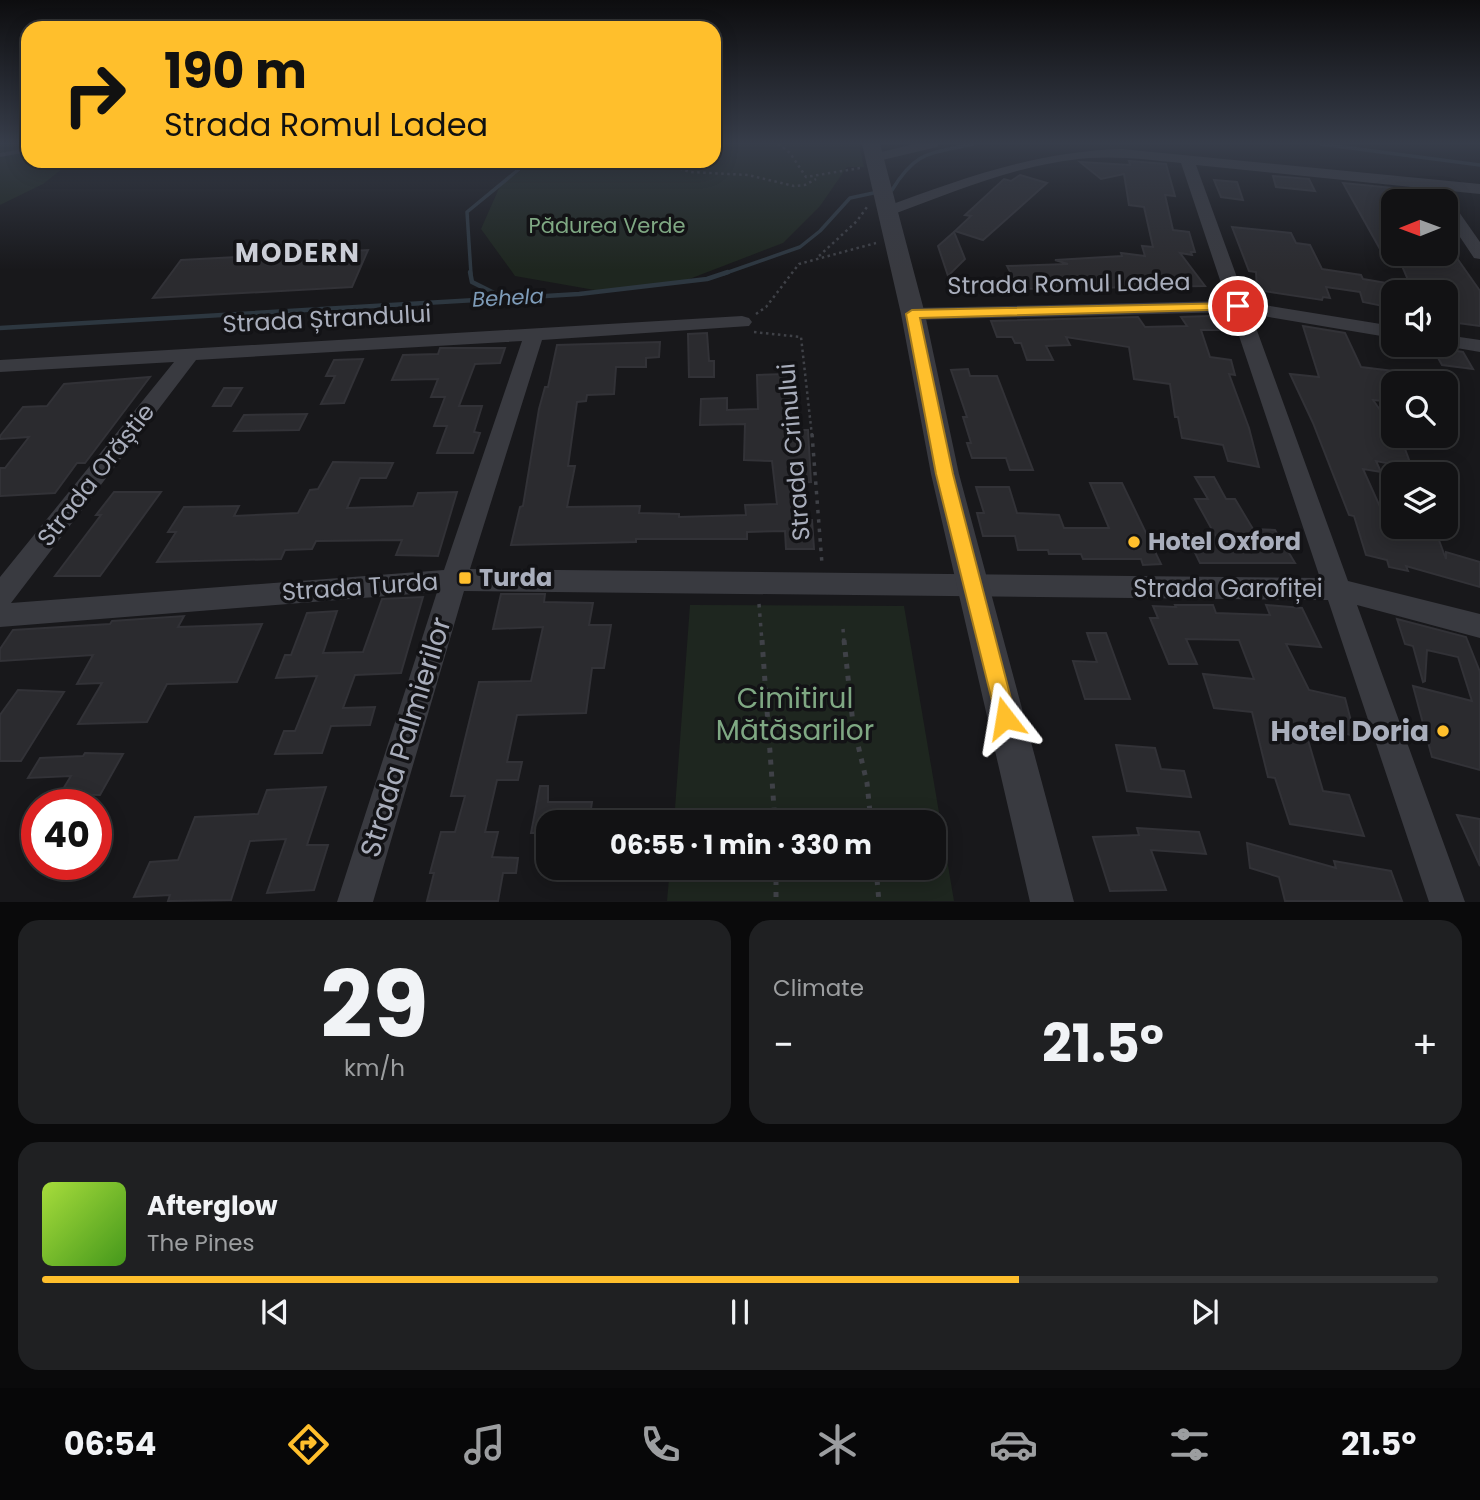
<!DOCTYPE html>
<html lang="en">
<head>
<meta charset="utf-8">
<style>
  :root { --surface:#121214; --page:#1f2022; --text:#f1f3f6; --muted:#9c9ea0; --line:#313234; --accent:#ffbf2c }
  body { margin:0; font-family:Poppins,sans-serif; background:var(--page); color:var(--text); height:100vh; display:flex; flex-direction:column; font-size:26px; white-space:nowrap }
  * { box-sizing:border-box; margin:0 }
  p { font-size:23px; color:var(--muted) }
  .icon { flex:none; width:38px; height:38px; fill:none; stroke:currentColor; stroke-width:2; stroke-linecap:round; stroke-linejoin:round }
  .map { position:relative; height:902px; overflow:hidden }
  .side { display:flex; flex-direction:column; gap:18px; padding:18px; background:#0a0a0b; flex:1 }
  .side>* { flex:none }
  .hud { position:absolute; left:21px; top:21px; width:700px; height:147px; border-radius:21px; box-shadow:0 4px 18px #0003,0 0 0 2px var(--line); background:#ffbf2c; color:#111; overflow:hidden }
  .needle { width:46px; rotate:269deg }
  .fabs { position:absolute; left:1381px; top:189px; display:grid; gap:14px }
  .fabs a { display:grid; place-items:center; width:77px; height:77px; border-radius:14px; background:var(--surface); box-shadow:0 4px 18px #0003,0 0 0 2px var(--line); font-size:35px }
  .speed { position:absolute; left:21px; top:789px; display:flex; gap:14px; font-size:35px; font-weight:700; text-align:center }
  .speed>* { display:grid; place-content:center; width:91px; height:91px; border-radius:50%; background:var(--surface); box-shadow:0 4px 18px #0003,0 0 0 2px var(--line); line-height:1 }
  .speed .limit { border:10px solid #d22; background:#fff; color:#111 }
  .pin { position:absolute; display:grid; place-items:center; width:60px; height:60px; color:#fff; margin:-30px; border:4px solid #fff; border-radius:50%; box-shadow:0 2px 7px #0007 }
  .me { position:absolute; width:77px; margin:-38px; rotate:346deg; stroke-linejoin:round; filter:drop-shadow(0 0 5px #0008) }
  .turn { display:flex; align-items:center; gap:24px; height:147px; padding:0 28px; font-size:32px }
  .turn .icon { width:91px; height:91px; stroke-width:2.5 }
  .turn b { display:block; font-size:49px; line-height:60px }
  .big { font-size:52px; font-weight:700; line-height:1.1 }
  .side .tile { flex:1; display:flex; flex-direction:column; justify-content:center; gap:10px; min-width:0; padding:0 24px; border-radius:21px; background:var(--page) }
  .side .dial { align-items:center; gap:0 }
  .dial b { font-size:91px; line-height:1 }
  .song { display:flex; align-items:center; gap:21px }
  .cover { width:84px; height:84px; border-radius:10px; background:linear-gradient(135deg,hsl(80 70% 55%),hsl(100 70% 35%)) }
  .played { height:7px; border-radius:4px; background:linear-gradient(90deg,var(--accent) 70%,var(--line) 70%) }
  .keys { display:flex; justify-content:space-around; direction:ltr }
  .heat { display:flex; justify-content:space-between; align-items:center; font-size:38px; direction:ltr }
  .side .tiles { flex:1; display:grid; gap:18px; grid-template-columns:1fr 1fr }
  .tile:last-child { grid-column:span 2 }
  .trip { position:absolute; left:536px; top:810px; width:410px; height:70px; border-radius:21px; background:var(--surface); box-shadow:0 4px 18px #0003,0 0 0 2px var(--line); font-weight:700; line-height:70px; text-align:center }
  .menu { display:flex; height:112px; justify-content:space-around; align-items:center; background:#070708; color:var(--muted) }
  .menu .icon { width:49px; height:49px }
  .menu .current { color:var(--accent) }
  .menu b { font-size:32px; color:var(--text) }
  .map>svg:first-child { display:block }
  .green { fill:#1e261f }
  .lines { fill:none; stroke-linecap:round; stroke-linejoin:round }
  .stream-far1 { stroke:#2d3740; stroke-width:3.5 }
  .stream { stroke:#2d3740; stroke-width:4.5 }
  .building { fill:#2b2b2f; stroke:#323237; stroke-width:2 }
  .path-far2 { stroke:#3f4147; stroke-width:2.5; stroke-dasharray:2.5 3.5; stroke-linecap:butt }
  .path-far1 { stroke:#3f4147; stroke-width:3.5; stroke-dasharray:3.5 6; stroke-linecap:butt }
  .path { stroke:#3f4147; stroke-width:5; stroke-dasharray:5 7; stroke-linecap:butt }
  .service { fill:#393a40; fill-rule:evenodd }
  .minor { fill:#393a40; fill-rule:evenodd }
  .tertiary { fill:#393a40; fill-rule:evenodd }
  .route { fill:#ffbf2c; stroke:#a67c1d; stroke-width:2 }
  .poi-dot { fill:#ffbf2c; stroke:#131316; stroke-width:2.5 }
  .labels { text-anchor:middle; stroke-width:7; stroke-linejoin:round; paint-order:stroke }
  .far-park-label { font-size:21px; fill:#7fa883; stroke:#131316 }
  .far-water-label { font-size:21px; font-style:italic; fill:#7e9cb9; stroke:#131316 }
  .street-label { font-size:24px; fill:#a9aebc; stroke:#131316 }
  .poi-label { font-size:24px; font-weight:bold; fill:#a9aebc; stroke:#131316; text-anchor:start }
  .far-district-label { font-size:26px; font-weight:bold; letter-spacing:2px; fill:#cbced7; stroke:#131316 }
  .near-park-label { font-size:28px; fill:#7fa883; stroke:#131316 }
  .near-poi-label { font-size:28px; font-weight:bold; fill:#a9aebc; stroke:#131316; text-anchor:end }
  .near-street-label { font-size:28px; fill:#a9aebc; stroke:#131316 }
</style>
</head>
<body>
<div class="map">
<svg width="1480" height="902" viewBox="0 0 1480 902">
  <rect width="100%" height="100%" fill="#18181b"/>
  <g class="green">
    <polygon points="0,144 28,144 28,161 72,161 43,184 0,205"/>
    <polygon points="714,144 859,144 864,167 847,167 820,206 783,243 679,283 606,292 515,276 481,229 500,186 534,161 714,161"/>
    <polygon points="690,605 904,606 954,901 667,901 670,868 933,868 933,822 674,822"/>
  </g>
  <g class="lines">
    <g class="stream-far1">
      <polyline points="1320,144 1480,165"/>
      <path d="M 888,191 L 892,190 C 916,150 930,154 973,144"/>
      <polyline points="471,274 467,212 529,161"/>
      <polyline points="723,274 800,247 820,231 850,198 878,192"/>
    </g>
    <g class="stream">
      <polyline points="470,272 472,282 500,296"/>
      <polyline points="0,328 579,294 707,279 728,272"/>
    </g>
  </g>
  <g class="building">
    <polygon points="1129,161 1166,164 1175,196 1165,195 1173,230 1189,232 1195,252 1191,252 1192,255 1180,253 1205,286 1019,289 1007,266 1068,264 1055,260 1122,256 1121,253 1145,256 1142,246 1153,247 1144,207 1129,205 1124,174 1101,179 1080,162 1130,165"/>
    <polygon points="1020,175 1047,183 983,240 955,231 971,216 965,215 1004,179 1011,181"/>
    <polygon points="1273,176 1309,179 1315,191 1276,187"/>
    <polygon points="1214,180 1237,182 1243,200 1221,197"/>
    <polygon points="1343,183 1433,192 1432,201 1393,201 1393,251 1380,249"/>
    <polygon points="1232,227 1291,233 1296,243 1310,245 1322,269 1361,275 1363,279 1393,284 1393,308 1363,302 1360,292 1326,287 1330,298 1323,297 1322,300 1257,290 1256,272 1249,271"/>
    <polygon points="954,232 965,259 948,276 938,246"/>
    <polygon points="368,250 352,287 153,298 181,260"/>
    <polygon points="1397,254 1454,254 1480,291 1480,326 1458,323 1456,319 1449,318 1446,310 1446,292 1413,292"/>
    <polygon points="1209,316 1219,330 1201,330 1210,357 1231,360 1235,375 1229,374 1249,428 1259,467 1228,461 1223,445 1182,438 1178,417 1175,417 1170,384 1134,379 1129,347 1066,337 1070,345 1046,346 1053,360 1027,360 1021,343 1015,343 1012,337 997,337 991,321 1138,317 1145,327 1187,326 1181,317"/>
    <polygon points="1303,326 1345,333 1361,367 1393,371 1393,402 1373,400 1393,428 1393,447 1405,449 1412,468 1376,461 1381,472 1363,469 1381,509 1393,511 1393,527 1434,527 1446,559 1446,552 1480,562 1480,587 1406,566 1408,571 1389,567 1387,560 1366,555 1354,516 1349,515 1313,423 1290,374 1319,377"/>
    <polygon points="707,333 709,361 714,361 714,377 689,377 688,334"/>
    <polygon points="660,342 659,357 646,358 646,367 616,367 614,394 587,395 586,401 577,402 568,466 575,466 567,507 640,506 639,513 679,514 679,517 746,515 745,505 777,504 772,461 744,460 745,424 700,425 701,399 727,398 727,410 758,409 757,375 786,374 793,430 808,430 811,482 797,483 802,520 812,520 814,549 786,549 785,531 747,532 747,539 636,539 636,542 511,545 520,507 523,506 539,409 545,387 548,387 557,345"/>
    <polygon points="1432,347 1463,352 1473,369 1442,365"/>
    <polygon points="440,348 505,348 500,363 475,364 459,406 482,406 474,432 480,433 473,453 437,453 447,426 434,426 445,397 431,397 438,379 392,380 403,355 438,354"/>
    <polygon points="363,359 344,403 321,404 335,376 326,376 334,360"/>
    <polygon points="968,369 970,376 997,376 1033,470 1010,470 1006,458 972,458 967,443 971,443 963,417 967,417 951,370"/>
    <polygon points="150,377 85,463 77,463 55,493 0,496 0,468 5,468 29,437 0,439 0,436 23,407 47,406 64,384"/>
    <polygon points="224,388 242,388 231,406 213,406"/>
    <polygon points="307,414 299,430 234,431 244,415"/>
    <polygon points="333,462 393,463 386,478 360,478 347,508 413,506 418,493 457,492 438,556 396,555 402,540 316,541 312,549 285,550 281,559 157,562 176,532 168,532 184,507 239,506 234,516 298,513 310,490 318,489"/>
    <polygon points="1195,477 1214,477 1226,499 1235,499 1253,529 1275,530 1295,563 1200,563 1186,534 1215,535 1195,499 1208,499"/>
    <polygon points="1090,483 1122,483 1161,564 1143,565 1141,559 1083,559 1081,554 1049,554 1048,550 1018,550 1015,536 983,536 977,513 984,513 976,487 1009,487 1017,513 1059,515 1064,528 1109,528"/>
    <polygon points="114,492 161,492 100,576 55,576 101,515 96,515"/>
    <polygon points="501,594 545,594 544,602 593,603 589,625 611,625 604,668 592,668 586,713 517,715 507,762 522,762 518,780 497,780 485,832 498,832 492,857 518,858 516,873 503,873 498,901 427,901 434,873 430,873 441,832 455,832 465,796 451,796 479,682 531,681 543,627 493,629"/>
    <polygon points="423,597 401,673 355,675 343,708 375,707 370,725 331,726 322,753 275,754 284,731 295,731 317,676 276,678 285,655 291,655 307,613 337,611 323,653 363,652 382,599"/>
    <polygon points="1175,605 1213,605 1216,613 1270,615 1266,605 1302,608 1321,647 1286,644 1309,690 1345,698 1355,736 1303,723 1323,791 1349,795 1364,836 1290,824 1275,778 1268,777 1252,712 1214,708 1203,674 1254,679 1239,640 1186,639 1197,664 1169,664 1150,618 1158,618 1153,606 1176,607"/>
    <polygon points="184,616 178,627 262,624 237,682 167,684 147,722 78,724 102,683 77,684 93,655 0,661 0,649 13,630 110,624 112,621"/>
    <polygon points="1397,619 1466,637 1480,672 1480,770 1432,757 1413,686 1472,701 1458,657 1427,650 1425,681 1423,682 1413,646 1405,644"/>
    <polygon points="1087,633 1106,633 1130,699 1085,699 1073,661 1097,662"/>
    <polygon points="18,690 64,692 21,761 0,761 0,715"/>
    <polygon points="1116,745 1155,748 1161,769 1184,771 1191,797 1127,791"/>
    <polygon points="85,753 123,754 100,795 60,794 71,776 28,778 40,758 83,756"/>
    <polygon points="540,786 548,786 548,802 592,802 589,822 548,822 548,833 531,833"/>
    <polygon points="326,787 307,845 328,845 314,890 267,893 286,839 250,841 231,900 168,901 170,895 134,897 150,862 178,860 195,817 258,814 267,790"/>
    <polygon points="1457,815 1480,819 1480,866"/>
    <polygon points="1137,828 1199,832 1206,854 1151,850 1166,890 1110,891 1093,837 1139,835"/>
    <polygon points="1247,843 1336,868 1334,861 1391,871 1402,901 1285,901 1279,877 1250,868"/>
  </g>
  <g class="lines">
    <g class="path-far2">
      <polyline points="778,144 790,153 806,177 860,168"/>
      <polyline points="657,161 690,172 748,175 794,186 805,185 816,179"/>
      <polyline points="819,256 857,221 867,207"/>
      <polyline points="756,314 766,307 799,264 876,243"/>
      <polyline points="754,332 801,337 812,436"/>
    </g>
    <g class="path-far1">
      <polyline points="812,434 822,564"/>
      <polyline points="759,604 762,642"/>
      <polyline points="843,629 844,642"/>
    </g>
    <g class="path">
      <polyline points="762,640 775,822"/>
      <polyline points="844,640 853,724 867,783 871,822"/>
      <polyline points="776,868 776,902"/>
      <polyline points="876,868 879,902"/>
    </g>
    <polygon class="service" points="28,148 28,152 0,157 0,153"/>
    <g class="minor">
      <polygon points="914,144 939,144 937,147 874,162 867,158 869,155"/>
      <path d="M 1122,149 L 1480,184 L 1480,194 L 1196,165 L 1246,302 L 1393,326 L 1393,338 L 1251,314 L 1348,581 L 1480,614 L 1480,638 L 1357,605 L 1465,902 L 1429,902 L 1328,600 L 464,591 L 373,902 L 337,902 L 437,592 L 0,627 L 0,577 L 174,362 L 0,372 L 0,360 L 742,316 L 749,318 L 752,322 L 749,326 L 542,340 L 470,569 L 1320,578 L 1231,312 L 913,320 L 904,314 L 913,308 L 1227,301 L 1181,163 C 1151,160 1121,156 1090,158 C 1021,163 957,191 894,214 L 882,214 L 880,211 L 882,208 C 961,179 1037,151 1122,149 ZM 522,341 L 444,570 L 11,603 L 196,360 Z"/>
      <polygon points="1446,200 1452,202 1480,242 1480,259 1474,258 1446,216 1446,201 1442,201"/>
      <polygon points="1446,335 1480,340 1480,352 1439,345 1446,345"/>
    </g>
    <polygon class="tertiary" points="862,144 880,144 925,314 959,474 1074,902 1030,902 931,474 901,314"/>
  </g>
  <linearGradient id="sky" x2="0" y2="1"><stop stop-color="#0d0d0f"/><stop offset="0.53" stop-color="#373d4a"/><stop offset="1" stop-color="#373d4a" stop-opacity="0"/></linearGradient>
  <rect width="1480" height="270" fill="url(#sky)"/>
  <polygon class="route" points="1238,303 1245,306 1243,309 920,318 953,474 1016,718 1013,725 1005,728 998,725 936,474 906,314 912,310"/>
  <g class="poi-dot">
    <circle cx="1134" cy="542" r="7"/>
    <rect x="458" y="571" width="14" height="14" rx="3.5"/>
    <circle cx="1443" cy="731" r="7"/>
  </g>
  <g class="labels">
    <g class="far-park-label">
      <text x="607" y="233">Pădurea Verde</text>
    </g>
    <g class="far-water-label">
      <text transform="translate(508 298) rotate(-3)" y="7">Behela</text>
    </g>
    <g class="street-label">
      <text transform="translate(1069 284) rotate(-1)" y="8">Strada Romul Ladea</text>
      <text transform="translate(327 319) rotate(-3)" y="8">Strada Ștrandului</text>
      <text transform="translate(794 452) rotate(-95)" y="8">Strada Crinului</text>
      <text transform="translate(96 475) rotate(-52)" y="8">Strada Orăștie</text>
      <text transform="translate(360 587) rotate(-4)" y="8">Strada Turda</text>
      <text x="1228" y="597">Strada Garofiței</text>
    </g>
    <g class="poi-label">
      <text x="1148" y="550">Hotel Oxford</text>
      <text x="479" y="586">Turda</text>
    </g>
    <g class="far-district-label">
      <text x="298" y="262">MODERN</text>
    </g>
    <g class="near-park-label">
      <text x="795" y="708">Cimitirul<tspan x="795" dy="32">Mătăsarilor</tspan></text>
    </g>
    <g class="near-poi-label">
      <text x="1429" y="741">Hotel Doria</text>
    </g>
    <g class="near-street-label">
      <text transform="translate(405 737) rotate(-73)" y="10">Strada Palmierilor</text>
    </g>
  </g>
</svg>
<div class="fabs">
<a><svg class="needle" viewBox="-14 -14 28 28"><path d="M0-13l5 13h-10z" fill="#e53935"/><path d="M0 13l5-13h-10z" fill="#9c9ea0"/></svg></a>
<a><svg class="icon" aria-label="sound" viewBox="0 0 24 24"><path d="M4 9h4l5-4v14l-5-4H4zM17 9q2 3 0 6"/></svg></a>
<a><svg class="icon" aria-label="search" viewBox="0 0 24 24"><circle cx="10" cy="10" r="6"/><path d="M15 15l6 6"/></svg></a>
<a><svg class="icon" aria-label="layers" viewBox="0 0 24 24"><path d="M12 4l9 5-9 5-9-5zM3 14l9 5 9-5"/></svg></a>
</div>
<div class="speed"><div class="limit">40</div></div>
<div class="pin" style="left:1238px;top:306px;background:#d93025"><svg class="icon" aria-label="arrive" viewBox="0 0 24 24"><path d="M6 21V4h12l-3 4 3 4H6"/></svg></div>
<svg class="me" style="left:1005px;top:718px" viewBox="-20 -20 40 40"><path d="M0-17L14 15 0 8-14 15z" fill="#ffbf2c" stroke="#fff" stroke-width="4"/></svg>
<div class="trip">06:55 · 1 min · 330 m</div>
<div class="hud">
<div class="turn"><svg class="icon" aria-label="right" viewBox="0 0 24 24"><path d="M7 20v-9h11M14 6l5 5-5 5"/></svg><div><b>190 m</b>Strada Romul Ladea</div></div>
</div>
</div>
<section class="side">
<div class="tiles">
<div class="tile dial"><b>29</b><p>km/h</p></div>
<div class="tile"><p>Climate</p>
<div class="heat"><a>−</a><b class="big">21.5°</b><a>+</a></div>
</div>
<div class="tile">
<div class="song"><i class="cover"></i><div><b>Afterglow</b><p>The Pines</p></div></div>
<div class="played"></div>
<div class="keys"><svg class="icon" aria-label="previous" viewBox="0 0 24 24"><path d="M18 5L8 12l10 7zM5 5v14"/></svg><svg class="icon" aria-label="pause" viewBox="0 0 24 24"><path d="M8 5v14M16 5v14"/></svg><svg class="icon" aria-label="next" viewBox="0 0 24 24"><path d="M6 5l10 7-10 7zM19 5v14"/></svg></div>
</div>
</div>
</section>
<nav class="menu">
<b>06:54</b>
<svg class="icon current" aria-label="directions" viewBox="0 0 24 24"><path d="M12 3l9 9-9 9-9-9zM9 14v-3h6M13 9l2 2-2 2"/></svg>
<svg class="icon" aria-label="music" viewBox="0 0 24 24"><path d="M9 18V5l10-2v13"/><circle cx="6" cy="18" r="3"/><circle cx="16" cy="16" r="3"/></svg>
<svg class="icon" aria-label="phone" viewBox="0 0 24 24"><path d="M5 4h4l2 5-3 2q2 4 5 5l2-3 5 2v4C11 20 4 13 5 4z"/></svg>
<svg class="icon" aria-label="climate" viewBox="0 0 24 24"><path d="M12 3v18M4 7l16 10M4 17L20 7"/></svg>
<svg class="icon" aria-label="car" viewBox="0 0 24 24"><path d="M5 17H2v-5l4-1 3-4h7l3 4 3 1v5h-3M9 17h6M6 11h13"/><circle cx="7" cy="17" r="2"/><circle cx="17" cy="17" r="2"/></svg>
<svg class="icon" aria-label="filters" viewBox="0 0 24 24"><path d="M4 7h16M4 17h16"/><circle cx="9" cy="7" r="2"/><circle cx="15" cy="17" r="2"/></svg>
<b>21.5°</b>
</nav>
</body>
</html>
